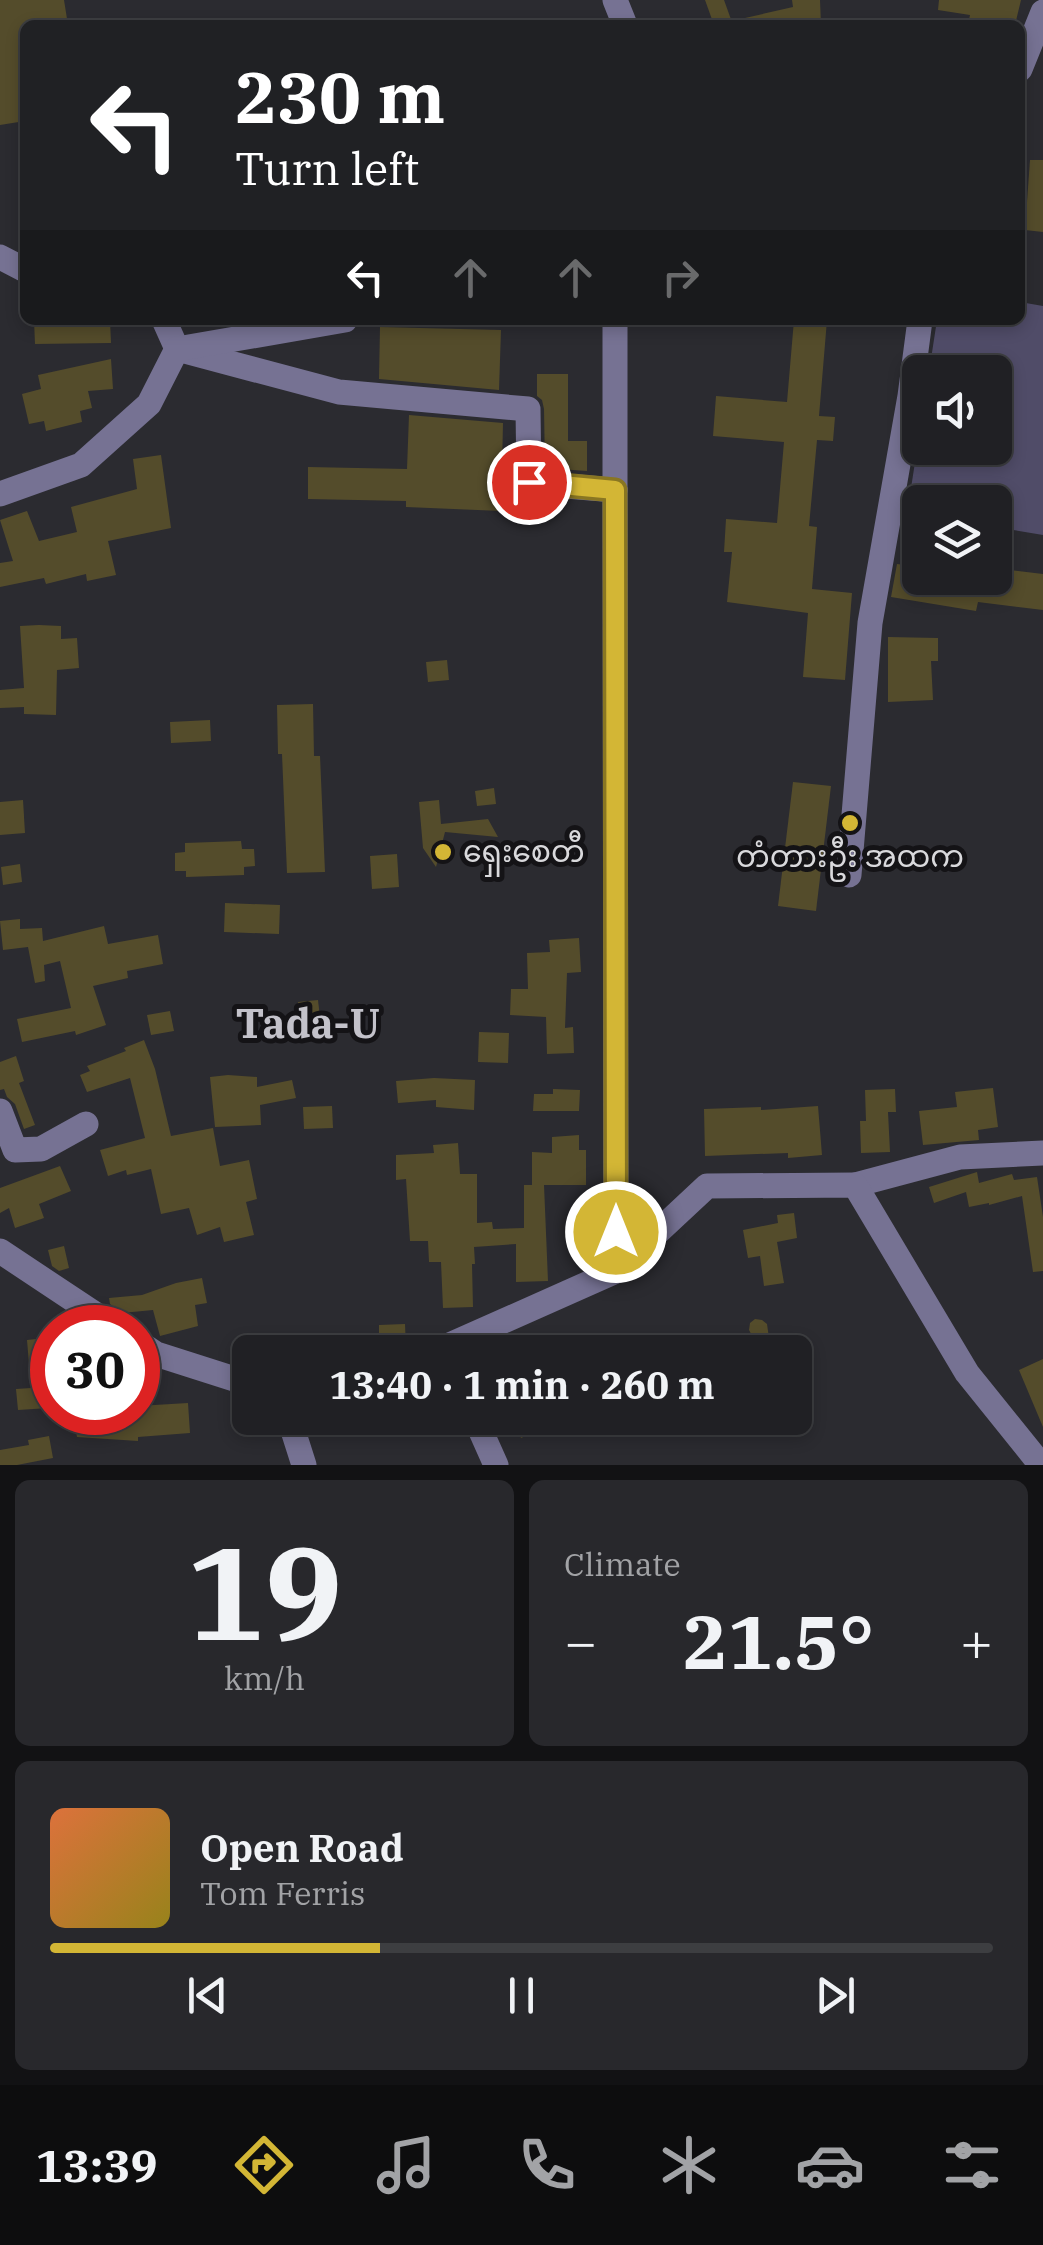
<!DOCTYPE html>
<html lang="en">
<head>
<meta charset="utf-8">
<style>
  :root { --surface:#202024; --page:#28282c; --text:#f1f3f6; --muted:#a2a3a6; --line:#3d3e41; --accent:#d3b635 }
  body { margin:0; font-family:"IBM Plex Serif","Noto Sans Myanmar",serif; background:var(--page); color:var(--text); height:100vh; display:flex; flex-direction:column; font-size:38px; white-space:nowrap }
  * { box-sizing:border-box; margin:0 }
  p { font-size:32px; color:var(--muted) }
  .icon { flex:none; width:55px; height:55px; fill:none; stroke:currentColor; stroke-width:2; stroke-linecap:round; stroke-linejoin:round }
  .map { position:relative; height:1465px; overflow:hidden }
  .side { display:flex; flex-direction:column; gap:15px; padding:15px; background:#121214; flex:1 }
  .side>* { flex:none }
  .guide { position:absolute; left:20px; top:20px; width:1005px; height:305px; border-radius:15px; box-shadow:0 5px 15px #0003,0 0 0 2px var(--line); background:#202124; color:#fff; overflow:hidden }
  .tools { position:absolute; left:902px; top:355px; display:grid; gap:20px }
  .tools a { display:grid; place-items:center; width:110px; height:110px; border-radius:15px; background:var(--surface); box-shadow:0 5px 15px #0003,0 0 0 2px var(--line); font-size:50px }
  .speed { position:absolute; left:30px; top:1305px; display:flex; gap:20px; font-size:50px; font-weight:700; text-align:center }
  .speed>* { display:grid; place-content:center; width:130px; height:130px; border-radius:50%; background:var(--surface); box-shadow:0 5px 15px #0003,0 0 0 2px var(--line); line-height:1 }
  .speed .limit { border:15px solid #d22; background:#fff; color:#111 }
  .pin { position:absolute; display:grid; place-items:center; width:85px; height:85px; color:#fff; margin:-42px; border:5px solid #fff; border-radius:50%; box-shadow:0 2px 10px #0007 }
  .me { position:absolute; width:110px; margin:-55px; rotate:0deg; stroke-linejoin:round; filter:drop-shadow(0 0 8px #0008) }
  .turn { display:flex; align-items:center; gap:35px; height:210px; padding:0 50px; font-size:45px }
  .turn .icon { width:130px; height:130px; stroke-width:2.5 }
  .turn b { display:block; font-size:70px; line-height:85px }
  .lanes { display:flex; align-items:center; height:95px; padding:0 50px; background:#0003; justify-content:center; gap:50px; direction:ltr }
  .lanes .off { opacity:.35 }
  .big { font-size:75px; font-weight:700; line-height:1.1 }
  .side .card { flex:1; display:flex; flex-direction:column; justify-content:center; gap:15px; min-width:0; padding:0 35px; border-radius:15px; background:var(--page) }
  .side .dial { align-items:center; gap:0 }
  .dial b { font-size:130px; line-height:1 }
  .song { display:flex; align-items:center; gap:30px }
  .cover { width:120px; height:120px; border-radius:15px; background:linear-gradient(135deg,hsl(20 70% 55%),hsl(50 70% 35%)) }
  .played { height:10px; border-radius:5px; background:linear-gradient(90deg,var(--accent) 35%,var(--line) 35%) }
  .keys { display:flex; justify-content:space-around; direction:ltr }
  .heat { display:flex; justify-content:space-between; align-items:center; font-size:55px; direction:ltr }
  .side .tiles { flex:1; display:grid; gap:15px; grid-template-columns:1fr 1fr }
  .card:last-child { grid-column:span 2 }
  .trip { position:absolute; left:232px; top:1335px; width:580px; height:100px; border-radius:15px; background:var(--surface); box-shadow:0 5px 15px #0003,0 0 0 2px var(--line); font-weight:700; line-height:100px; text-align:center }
  .menu { display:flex; height:160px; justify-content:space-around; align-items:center; background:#0d0d0e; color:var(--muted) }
  .menu .icon { width:70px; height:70px }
  .menu .active { color:var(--accent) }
  .menu b { font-size:45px; color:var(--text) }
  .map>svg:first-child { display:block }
  .green { fill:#504c68 }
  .building { fill:#544c2b }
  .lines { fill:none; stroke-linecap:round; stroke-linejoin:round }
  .minor { stroke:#767293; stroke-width:25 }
  .route-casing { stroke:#897622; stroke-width:25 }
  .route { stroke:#d3b635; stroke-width:18 }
  .poi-dot { fill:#d3b635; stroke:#141316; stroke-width:4 }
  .labels { text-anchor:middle; stroke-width:10; stroke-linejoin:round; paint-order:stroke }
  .poi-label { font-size:30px; fill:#d9d9dc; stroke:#141316; text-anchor:start }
  .district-label { font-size:40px; font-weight:bold; fill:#c3c2ca; stroke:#141316 }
</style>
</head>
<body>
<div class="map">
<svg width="1043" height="1465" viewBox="0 0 1043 1465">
  <rect width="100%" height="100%" fill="#2b2b30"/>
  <polygon class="green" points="1020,302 1043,306 1043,535 995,527 995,502 920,502 920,516 907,514 920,430 920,448 995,448 995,372 929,372 937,320 1020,320"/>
  <g class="building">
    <polygon points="0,0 64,0 68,25 25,25 25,121 0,125"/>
    <polygon points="705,0 724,0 733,25 714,25"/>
    <polygon points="792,0 820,0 821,25 745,25 745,18 793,7"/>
    <polygon points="939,0 1021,0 1015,25 968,25 970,15 938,10"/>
    <polygon points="1030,160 1043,160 1043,232 1025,230"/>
    <polygon points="34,320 110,320 111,343 35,344"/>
    <polygon points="794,320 827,320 819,416 835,417 833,441 817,440 809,526 817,527 812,589 852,593 845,680 803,677 808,613 727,602 732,552 724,552 726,519 777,523 784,442 713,436 716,396 787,402"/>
    <polygon points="380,327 501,330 499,390 379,379"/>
    <polygon points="111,359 113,389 88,391 92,408 80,411 82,422 46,431 44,421 29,424 22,394 41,389 38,375"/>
    <polygon points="537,374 568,374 568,441 587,441 587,471 545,468 544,409 542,400 537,396"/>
    <polygon points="409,415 503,423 501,511 406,507 406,501 308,499 308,467 407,469"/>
    <polygon points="161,455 171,528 108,541 116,575 87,581 86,574 46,584 44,578 0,587 0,563 13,561 0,520 27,511 39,541 77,532 71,507 137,489 133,459"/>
    <polygon points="897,564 920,567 920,578 995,578 995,568 1043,574 1043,610 978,602 976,611 891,597"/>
    <polygon points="39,625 61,626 61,639 77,638 79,668 57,670 56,715 24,714 24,707 0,708 0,690 24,688 20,626"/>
    <polygon points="888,637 938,638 938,661 931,661 933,700 888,702"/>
    <polygon points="447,660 449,680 428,682 426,662"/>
    <polygon points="313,704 314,756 320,756 325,872 287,873 282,754 278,754 277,705"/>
    <polygon points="210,720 211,741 171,743 170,722"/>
    <polygon points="793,782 831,786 816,911 778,906"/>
    <polygon points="494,788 496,804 477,806 475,791"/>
    <polygon points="23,800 25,833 0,835 0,802"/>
    <polygon points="439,800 441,824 488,819 498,837 445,832 436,867 423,848 419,802"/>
    <polygon points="241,841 242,849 254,849 255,866 244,867 244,875 186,877 186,871 175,871 175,853 185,852 185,843"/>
    <polygon points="397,854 399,887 372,889 370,856"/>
    <polygon points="20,864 22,882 3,885 1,867"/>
    <polygon points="225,903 280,905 279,934 224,932"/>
    <polygon points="20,919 20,929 42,928 43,941 104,926 108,944 158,935 163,964 127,971 128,978 93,986 106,1025 76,1035 75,1031 22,1042 17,1019 71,1008 60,961 44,965 45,981 35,983 28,947 3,950 0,921"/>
    <polygon points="579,938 581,972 567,973 565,1028 573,1027 574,1053 547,1054 546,1017 510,1015 511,989 528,989 527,953 550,952 549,940"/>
    <polygon points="318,1000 321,1026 301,1028 298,1002"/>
    <polygon points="170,1011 174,1031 151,1035 147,1015"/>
    <polygon points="479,1032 509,1033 508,1063 478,1062"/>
    <polygon points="144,1040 155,1069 171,1136 213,1128 220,1166 249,1160 257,1199 246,1202 254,1235 224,1242 220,1227 197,1235 189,1208 161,1214 151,1169 127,1175 126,1170 108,1176 100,1150 145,1138 130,1078 87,1092 80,1075 90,1071 87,1066 126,1051 124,1048"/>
    <polygon points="16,1056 24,1081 19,1083 35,1125 24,1129 15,1104 7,1097 4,1089 0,1090 0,1062"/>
    <polygon points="228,1075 257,1077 257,1087 292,1080 296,1098 260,1105 261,1125 215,1127 210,1077"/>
    <polygon points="434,1078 475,1080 474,1110 436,1107 436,1100 398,1103 396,1081"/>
    <polygon points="993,1088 998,1127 978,1130 979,1140 923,1145 919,1111 957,1107 955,1092"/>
    <polygon points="553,1089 580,1090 579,1111 533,1111 534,1094 553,1094"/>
    <polygon points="895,1089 896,1112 888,1112 890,1152 861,1153 860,1121 866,1121 865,1090"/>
    <polygon points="332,1106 333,1128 304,1129 303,1107"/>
    <polygon points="818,1106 822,1155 788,1158 788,1153 705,1156 704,1109 761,1107 761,1110"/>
    <polygon points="579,1135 579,1150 586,1150 586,1185 544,1185 548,1281 516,1282 516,1244 474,1247 475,1264 472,1264 473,1307 443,1308 441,1262 429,1262 428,1241 410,1241 406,1179 396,1180 396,1155 434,1153 433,1145 458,1143 460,1174 477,1174 477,1223 492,1222 493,1229 524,1228 524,1185 532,1185 532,1152 552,1153 552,1137"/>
    <polygon points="60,1166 71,1191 39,1204 44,1218 15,1228 9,1208 0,1213 0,1188"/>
    <polygon points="977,1172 979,1183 1012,1174 1014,1180 1037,1177 1043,1217 1043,1271 1033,1272 1022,1196 989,1205 989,1203 969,1207 966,1192 934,1203 929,1187"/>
    <polygon points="794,1213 797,1238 777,1242 784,1283 764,1286 760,1256 748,1258 743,1230 778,1223 777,1215"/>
    <polygon points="64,1246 69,1268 59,1271 52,1266 48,1250"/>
    <polygon points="202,1278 207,1303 195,1305 198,1326 160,1336 153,1310 122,1313 110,1304 109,1298 142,1295 176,1283"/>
    <polygon points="755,1319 762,1320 767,1324 771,1352 761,1352 749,1330 750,1323"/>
    <polygon points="405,1324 406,1348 379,1349 379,1325"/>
    <polygon points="45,1338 49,1408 18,1410 16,1389 31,1388 27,1340"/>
    <polygon points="1043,1359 1043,1427 1019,1370"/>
    <polygon points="188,1403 190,1433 138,1437 138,1441 77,1437 76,1431 130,1420 129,1412 138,1412 138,1406"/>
    <polygon points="512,1418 569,1418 521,1438"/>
    <polygon points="49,1436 53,1458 17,1465 0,1465 0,1450 29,1445 28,1440"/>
  </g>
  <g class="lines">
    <g class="minor">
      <polyline points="615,0 625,25"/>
      <polyline points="1020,69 1043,12"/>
      <polyline points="0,257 25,270"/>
      <polyline points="164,320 177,349 339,392 528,409 529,483 615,490 616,1271"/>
      <polyline points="615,490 615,320"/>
      <polyline points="0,494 81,465 149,404 177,349 345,320"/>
      <polyline points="849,875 870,623 910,396 920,320"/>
      <polyline points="0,1111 15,1150 41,1149 86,1124"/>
      <polyline points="855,1185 960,1157 1043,1153"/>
      <polyline points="0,1251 116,1328"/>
      <polyline points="138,1342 156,1354 250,1384"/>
      <polyline points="434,1352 616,1271 707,1186 855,1185 967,1373 1041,1465"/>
      <polyline points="289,1418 304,1465"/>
      <polyline points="475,1418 496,1465"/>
    </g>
  </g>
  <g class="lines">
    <defs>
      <polyline id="route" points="529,482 615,490 616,1232"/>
    </defs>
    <use href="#route" class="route-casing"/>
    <use href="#route" class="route"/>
  </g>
  <g class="poi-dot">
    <circle cx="850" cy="823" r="10"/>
    <circle cx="443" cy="852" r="10"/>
  </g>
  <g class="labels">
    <g class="poi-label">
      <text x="463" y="862">ရှေးစေတီ</text>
      <text x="850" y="867" text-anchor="middle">တံတားဦး အထက</text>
    </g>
    <g class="district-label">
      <text x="308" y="1038">Tada-U</text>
    </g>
  </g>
</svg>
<div class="tools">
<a><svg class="icon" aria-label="sound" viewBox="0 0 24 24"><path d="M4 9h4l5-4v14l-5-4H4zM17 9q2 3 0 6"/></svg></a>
<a><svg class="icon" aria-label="layers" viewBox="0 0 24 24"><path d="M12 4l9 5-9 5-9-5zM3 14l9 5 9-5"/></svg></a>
</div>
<div class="speed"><div class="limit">30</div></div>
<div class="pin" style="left:529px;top:482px;background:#d93025"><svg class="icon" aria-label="arrive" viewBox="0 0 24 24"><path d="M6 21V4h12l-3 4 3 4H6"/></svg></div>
<svg class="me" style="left:616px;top:1232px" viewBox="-20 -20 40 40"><circle r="17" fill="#d3b635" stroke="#fff" stroke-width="3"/><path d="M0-11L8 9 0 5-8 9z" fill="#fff"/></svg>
<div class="trip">13:40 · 1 min · 260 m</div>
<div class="guide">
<div class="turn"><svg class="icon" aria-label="left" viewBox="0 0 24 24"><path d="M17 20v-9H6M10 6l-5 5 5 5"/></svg><div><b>230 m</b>Turn left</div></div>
<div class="lanes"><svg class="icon" aria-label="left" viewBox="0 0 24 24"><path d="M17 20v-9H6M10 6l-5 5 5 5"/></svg><svg class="icon off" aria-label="ahead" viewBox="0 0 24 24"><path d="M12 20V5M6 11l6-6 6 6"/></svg><svg class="icon off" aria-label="ahead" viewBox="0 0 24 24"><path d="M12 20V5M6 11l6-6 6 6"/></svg><svg class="icon off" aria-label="right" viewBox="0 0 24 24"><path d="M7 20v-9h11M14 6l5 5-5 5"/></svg></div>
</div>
</div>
<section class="side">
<div class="tiles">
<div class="card dial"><b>19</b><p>km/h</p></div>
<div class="card"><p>Climate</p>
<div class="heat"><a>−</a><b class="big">21.5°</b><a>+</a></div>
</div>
<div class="card">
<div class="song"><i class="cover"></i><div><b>Open Road</b><p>Tom Ferris</p></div></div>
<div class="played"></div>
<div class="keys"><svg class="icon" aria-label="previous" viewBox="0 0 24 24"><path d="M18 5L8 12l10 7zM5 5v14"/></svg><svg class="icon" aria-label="pause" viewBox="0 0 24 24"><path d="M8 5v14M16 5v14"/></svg><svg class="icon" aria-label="next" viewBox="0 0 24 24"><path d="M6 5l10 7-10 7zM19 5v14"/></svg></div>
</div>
</div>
</section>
<nav class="menu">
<b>13:39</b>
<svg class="icon active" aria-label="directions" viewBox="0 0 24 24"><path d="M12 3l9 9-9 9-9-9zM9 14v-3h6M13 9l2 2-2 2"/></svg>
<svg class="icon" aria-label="music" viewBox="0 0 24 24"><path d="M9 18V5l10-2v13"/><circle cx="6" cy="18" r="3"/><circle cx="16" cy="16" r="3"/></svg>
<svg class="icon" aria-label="phone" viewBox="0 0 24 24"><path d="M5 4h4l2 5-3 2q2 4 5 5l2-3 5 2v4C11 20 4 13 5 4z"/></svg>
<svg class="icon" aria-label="climate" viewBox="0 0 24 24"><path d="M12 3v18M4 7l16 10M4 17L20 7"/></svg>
<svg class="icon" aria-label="car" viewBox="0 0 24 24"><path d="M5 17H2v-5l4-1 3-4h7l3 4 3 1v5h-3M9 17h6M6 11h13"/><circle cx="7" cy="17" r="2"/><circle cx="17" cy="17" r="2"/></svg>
<svg class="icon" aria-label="filters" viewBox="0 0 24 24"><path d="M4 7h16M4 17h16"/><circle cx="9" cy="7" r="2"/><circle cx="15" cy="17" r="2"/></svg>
</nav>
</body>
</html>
